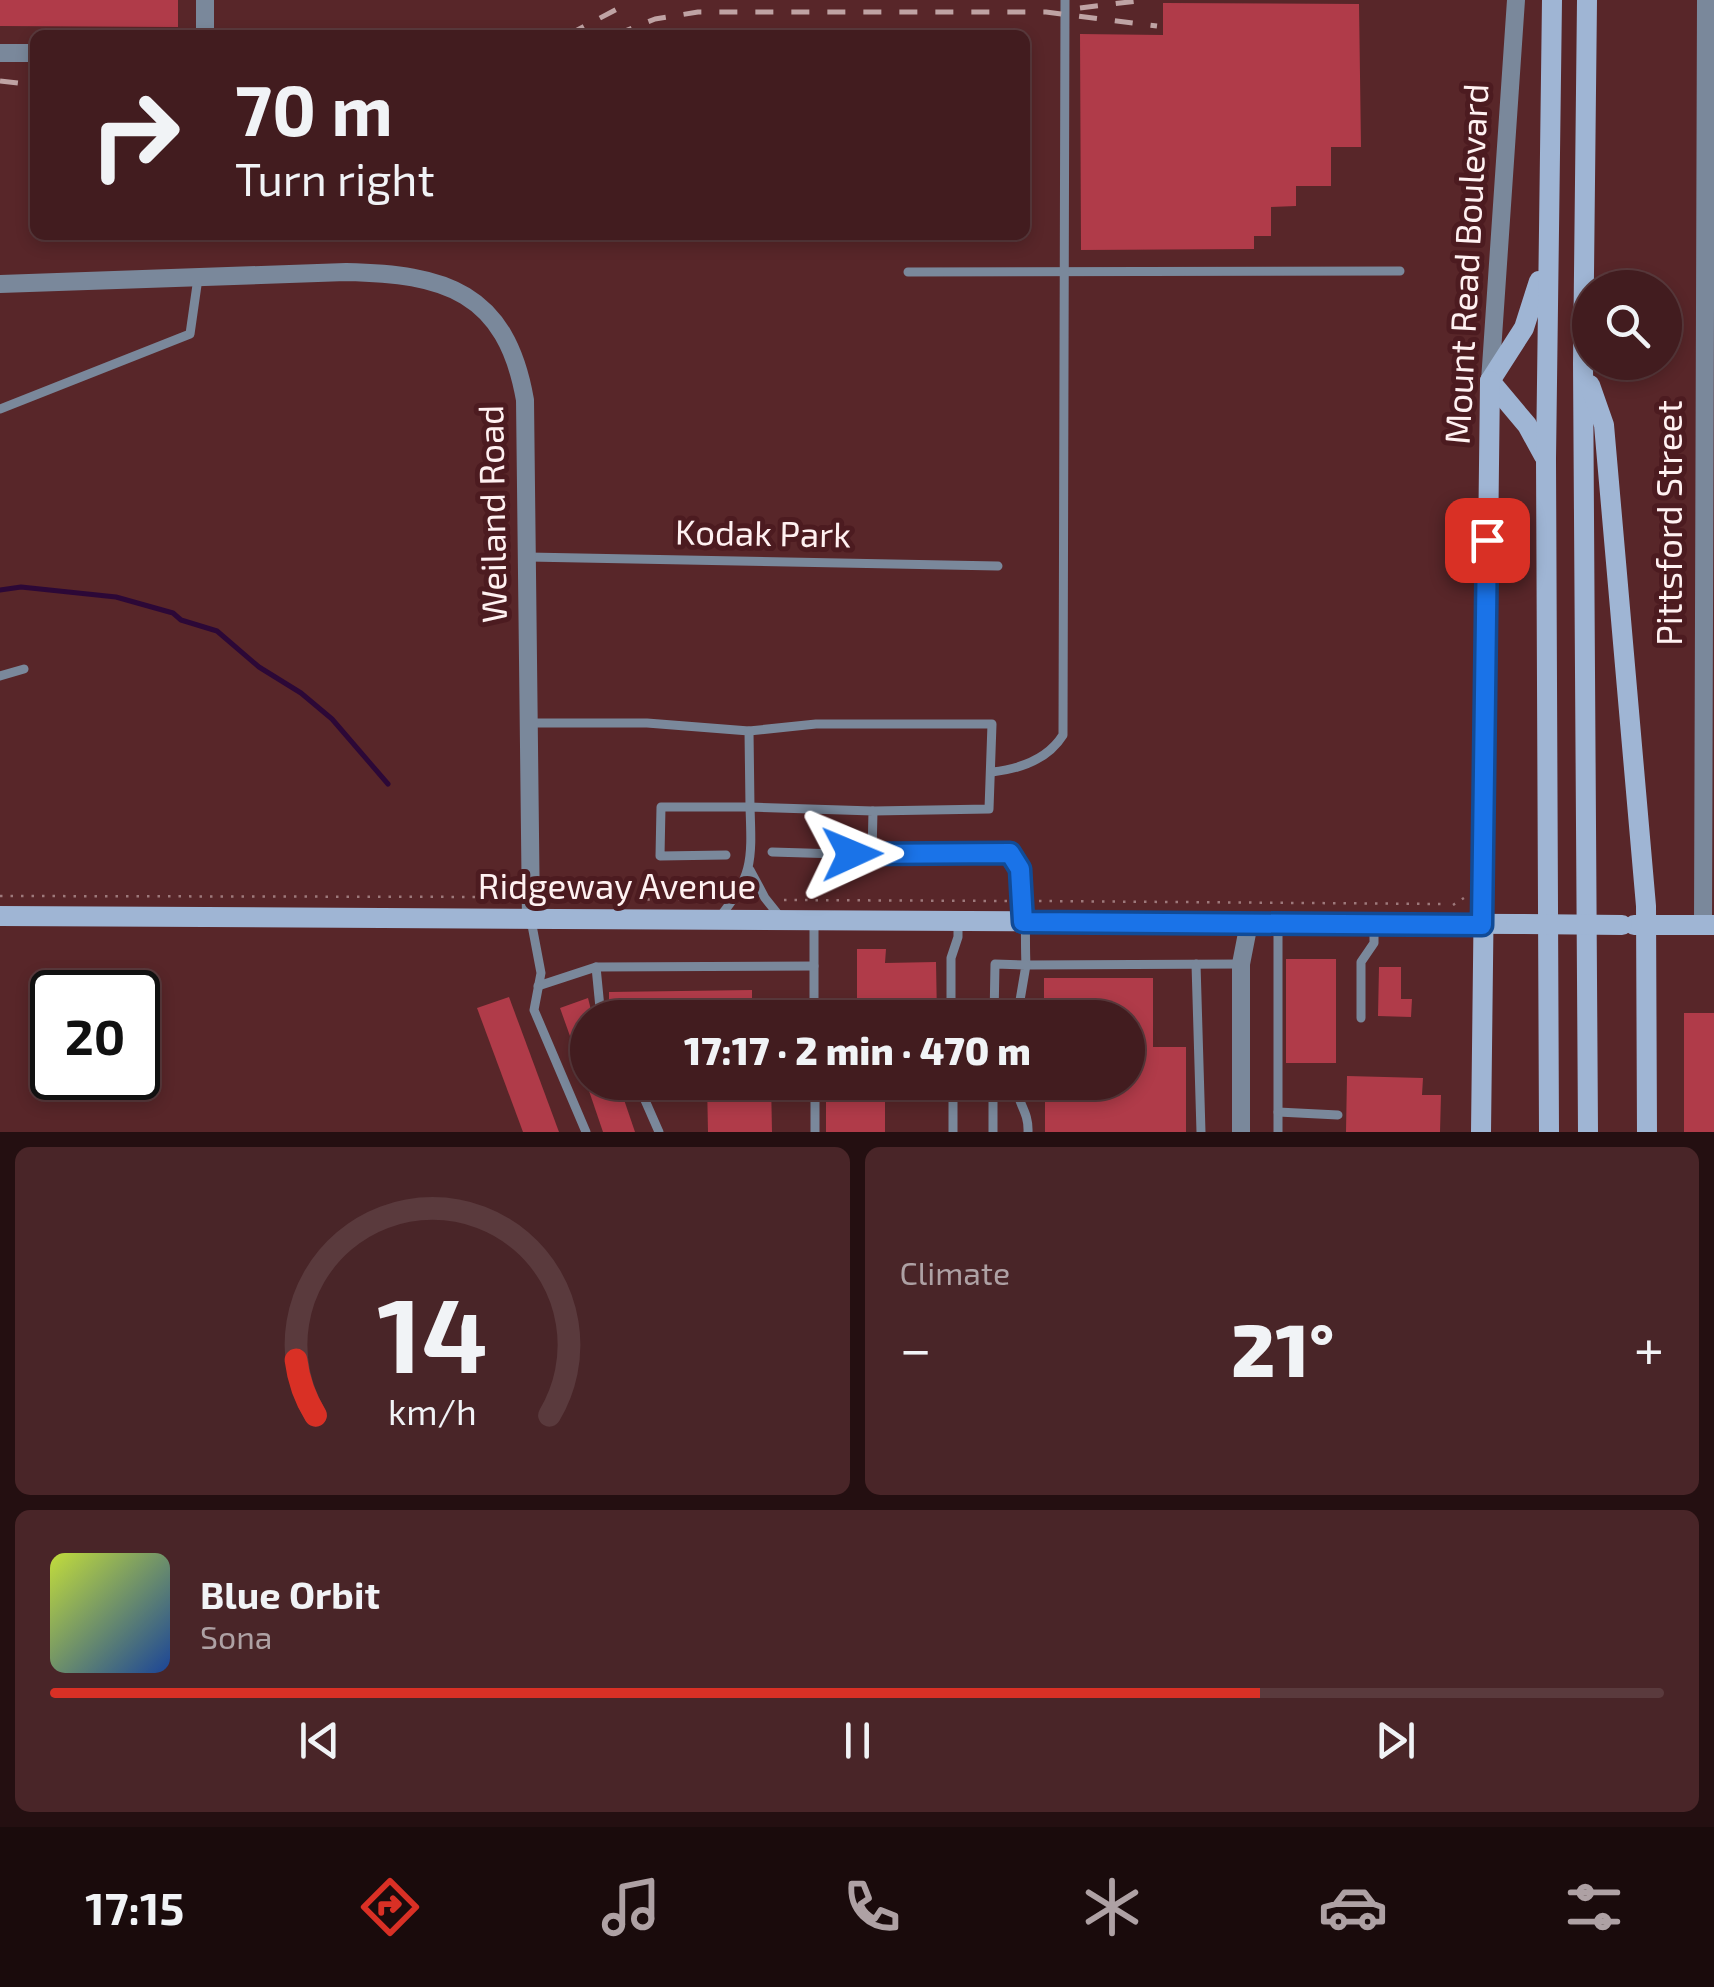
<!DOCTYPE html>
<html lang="en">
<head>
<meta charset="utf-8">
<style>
  :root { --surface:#421c1f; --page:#492528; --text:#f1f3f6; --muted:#aea1a4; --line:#5a3a3d; --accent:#d93025 }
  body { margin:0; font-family:"Exo 2",sans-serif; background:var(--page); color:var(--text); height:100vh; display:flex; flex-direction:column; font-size:38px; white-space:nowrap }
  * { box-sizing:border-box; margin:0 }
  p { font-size:32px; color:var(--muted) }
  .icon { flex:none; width:55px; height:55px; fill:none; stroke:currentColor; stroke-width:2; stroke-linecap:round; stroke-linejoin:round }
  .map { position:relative; height:1132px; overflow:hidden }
  .sheet { display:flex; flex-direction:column; gap:15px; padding:15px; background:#240f11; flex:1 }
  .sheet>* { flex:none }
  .top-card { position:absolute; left:30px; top:30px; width:1000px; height:210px; border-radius:15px; box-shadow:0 5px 15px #0003,0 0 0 2px var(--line); background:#421c1f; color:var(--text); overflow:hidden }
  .buttons { position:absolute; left:1572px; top:270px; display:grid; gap:20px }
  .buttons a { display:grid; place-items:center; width:110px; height:110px; border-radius:50%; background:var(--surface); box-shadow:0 5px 15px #0003,0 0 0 2px var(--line); font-size:50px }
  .speed { position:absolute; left:30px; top:970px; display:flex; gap:20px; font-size:50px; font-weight:700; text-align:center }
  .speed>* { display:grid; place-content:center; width:130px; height:130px; border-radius:50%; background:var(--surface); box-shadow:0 5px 15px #0003,0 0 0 2px var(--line); line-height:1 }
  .speed .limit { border:5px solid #111; border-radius:15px; background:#fff; color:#111 }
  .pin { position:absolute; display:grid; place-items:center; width:85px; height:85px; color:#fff; margin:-42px; border-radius:20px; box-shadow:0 5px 15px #0006 }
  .me { position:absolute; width:110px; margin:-55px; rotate:89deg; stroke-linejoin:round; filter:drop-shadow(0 0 8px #0008) }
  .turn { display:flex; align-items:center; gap:35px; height:210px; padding:0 40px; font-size:45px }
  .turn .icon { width:130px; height:130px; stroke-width:2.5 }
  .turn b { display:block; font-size:70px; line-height:85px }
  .big { font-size:75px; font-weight:800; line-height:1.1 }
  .sheet .card { flex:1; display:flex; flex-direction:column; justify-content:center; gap:15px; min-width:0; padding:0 35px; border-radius:15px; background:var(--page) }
  .sheet .dial { align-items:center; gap:0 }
  .dial svg { height:260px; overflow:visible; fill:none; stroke:var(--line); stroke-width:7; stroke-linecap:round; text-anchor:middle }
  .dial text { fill:var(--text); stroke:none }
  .song { display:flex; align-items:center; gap:30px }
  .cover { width:120px; height:120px; border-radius:15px; background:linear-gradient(135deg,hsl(70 70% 55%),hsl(220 70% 35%)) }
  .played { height:10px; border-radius:5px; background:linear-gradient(90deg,var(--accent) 75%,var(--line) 75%) }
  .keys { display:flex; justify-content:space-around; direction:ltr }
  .heat { display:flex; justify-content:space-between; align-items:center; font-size:55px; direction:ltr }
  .sheet .tiles { flex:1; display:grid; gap:15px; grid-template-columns:1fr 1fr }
  .card:last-child { grid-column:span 2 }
  .trip { position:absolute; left:570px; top:1000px; width:575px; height:100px; border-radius:50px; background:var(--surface); box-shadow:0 5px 15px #0003,0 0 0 2px var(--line); font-weight:800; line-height:100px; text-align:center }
  .tabs { display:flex; height:160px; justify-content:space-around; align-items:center; background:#1a0b0c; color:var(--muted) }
  .tabs .icon { width:70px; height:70px }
  .tabs .current { color:var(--accent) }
  .tabs b { font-size:45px; color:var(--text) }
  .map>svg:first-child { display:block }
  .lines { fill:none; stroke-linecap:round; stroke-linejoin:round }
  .stream { stroke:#2c0837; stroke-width:5 }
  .building { fill:#b03b49 }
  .path { stroke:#9d797b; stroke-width:2.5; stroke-dasharray:2.5 8; stroke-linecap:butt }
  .lane { stroke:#7a889b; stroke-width:9 }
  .street { stroke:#7a889b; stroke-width:18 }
  .secondary { stroke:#9fb5d4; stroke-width:20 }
  .rail { stroke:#bfa3a4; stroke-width:5; stroke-dasharray:18 18; stroke-linecap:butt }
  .secondary-bridge { stroke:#9fb5d4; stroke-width:20 }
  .route-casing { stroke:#114b97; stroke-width:25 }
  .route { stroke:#1a73e8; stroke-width:18 }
  .labels { text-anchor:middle; stroke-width:10; stroke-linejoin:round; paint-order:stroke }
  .street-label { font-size:35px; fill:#fff1f1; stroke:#4c1b20 }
</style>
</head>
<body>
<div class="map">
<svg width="1714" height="1132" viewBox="0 0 1714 1132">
  <rect width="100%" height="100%" fill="#582629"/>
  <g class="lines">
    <polyline class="stream" points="0,590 21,587 116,597 173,613 181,620 217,631 259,667 301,693 332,719 388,784"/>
  </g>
  <g class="building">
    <polygon points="0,0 178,0 178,27 0,26"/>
    <polygon points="1163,3 1359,4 1361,147 1331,147 1331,186 1296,186 1296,206 1271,207 1271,236 1254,236 1254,249 1081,250 1080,34 1163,35"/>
    <polygon points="857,949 886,949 885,963 936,962 937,1018 857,1018"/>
    <rect x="1286" y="959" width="50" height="104"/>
    <polygon points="1379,967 1401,967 1401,999 1412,999 1411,1017 1378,1016"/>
    <polygon points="1044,978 1153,978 1153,1047 1186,1047 1186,1132 1045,1132 1045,1082 1128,1082 1128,1018 1044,1018"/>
    <polygon points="752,990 752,1018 609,1018 609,992"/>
    <polygon points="509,997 559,1132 523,1132 477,1008"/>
    <polygon points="588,998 593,1018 588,1018 586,1081 560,1008"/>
    <rect x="1684" y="1013" width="30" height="119"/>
    <polygon points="1347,1076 1423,1078 1422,1095 1441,1095 1440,1132 1346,1132"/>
    <polygon points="586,1082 618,1082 635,1132 603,1132"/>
    <polygon points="707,1082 771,1082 772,1132 708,1132"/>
    <rect x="826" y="1082" width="59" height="50"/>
  </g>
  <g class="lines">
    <g class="path">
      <polyline points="553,895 582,899 715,900"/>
      <polyline points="0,896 509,897"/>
      <polyline points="784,900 1011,901"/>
      <polyline points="1039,901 1441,904"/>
      <polyline points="1453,905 1467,896"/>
    </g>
    <g class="lane">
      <polyline points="908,272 1400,271"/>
      <polyline points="0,409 190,334 198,278"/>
      <polyline points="528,557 998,566"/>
      <polyline points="0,676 24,669"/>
      <polyline points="530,723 647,723 749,731 750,807 661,807 660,856 726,855"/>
      <polyline points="749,731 816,724 992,724 989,809 873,811"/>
      <path d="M 992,772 C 1019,769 1048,759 1063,735 L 1065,0"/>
      <polyline points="772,852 872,855"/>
      <polyline points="750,870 765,898 781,918"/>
      <path d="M 718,919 C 753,876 752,862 750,807 L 873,811 L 872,855 L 1010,853 C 1030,884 1024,928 1026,965 L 1241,964"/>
      <polyline points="531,920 541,973 534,1010 586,1132"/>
      <polyline points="814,921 814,1018"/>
      <polyline points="1278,923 1278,1132"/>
      <polyline points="1196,964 1201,1132"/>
      <polyline points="596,967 601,1018"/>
      <polyline points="538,986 596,967 814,966"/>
      <polyline points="951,1018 951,958 958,937 958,922"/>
      <polyline points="994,1018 995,964 1026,965 1017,1018"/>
      <polyline points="1361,1018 1361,962 1374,943 1374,924"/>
      <polyline points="637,1082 659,1132"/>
      <polyline points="815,1082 815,1132"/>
      <polyline points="953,1082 953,1132"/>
      <path d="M 1016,1082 C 1016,1103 1029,1110 1028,1132"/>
      <polyline points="1278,1112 1338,1115"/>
      <polyline points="993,1132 993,1082"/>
    </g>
    <g class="street">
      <polyline points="205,0 205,35"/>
      <polyline points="0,53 35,53"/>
      <path d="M 0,284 L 346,272 C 444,274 506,291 525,400 L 531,920"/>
      <polyline points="1490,381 1516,0"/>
      <polyline points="1703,925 1706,0"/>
      <polyline points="1241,1132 1241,964 1249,923"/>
    </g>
    <g class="secondary">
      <polyline points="1587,0 1583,364 1588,1132"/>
      <polyline points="1490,381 1524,328 1539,281"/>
      <polyline points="1490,381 1527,425 1544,456"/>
      <polyline points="1590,385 1604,425 1646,906 1647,1132"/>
      <polyline points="0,916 1516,924"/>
      <polyline points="1634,925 1714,925"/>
      <polyline points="1481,1132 1490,381"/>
      <polyline points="1549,1132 1546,459 1552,0"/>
    </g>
    <g class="rail">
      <polyline points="1080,8 1145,0"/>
      <polyline points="568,35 619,8 629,0"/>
      <polyline points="615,35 655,19 698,12 1046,12 1157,26"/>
      <polyline points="0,81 35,85"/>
    </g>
    <polyline class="secondary-bridge" points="1516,924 1622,925"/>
  </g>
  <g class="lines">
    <defs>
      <polyline id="route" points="852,854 1010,853 1020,869 1023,922 1482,925 1487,540"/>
    </defs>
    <use href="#route" class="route-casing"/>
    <use href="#route" class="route"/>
  </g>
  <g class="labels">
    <g class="street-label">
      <text transform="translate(1467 264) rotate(-87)" y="12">Mount Read Boulevard</text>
      <text transform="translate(493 514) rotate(-91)" y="12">Weiland Road</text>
      <text transform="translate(1670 523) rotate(-90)" y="12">Pittsford Street</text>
      <text transform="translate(763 534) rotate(1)" y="12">Kodak Park</text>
      <text x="617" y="899">Ridgeway Avenue</text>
    </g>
  </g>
</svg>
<div class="buttons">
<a><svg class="icon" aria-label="search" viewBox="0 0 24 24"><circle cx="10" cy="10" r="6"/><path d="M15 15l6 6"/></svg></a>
</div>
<div class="speed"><div class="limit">20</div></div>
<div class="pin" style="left:1487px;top:540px;background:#d93025"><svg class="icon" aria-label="arrive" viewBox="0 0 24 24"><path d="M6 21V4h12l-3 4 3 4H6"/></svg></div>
<svg class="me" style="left:852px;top:854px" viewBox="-20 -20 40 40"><path d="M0-17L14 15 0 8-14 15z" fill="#1a73e8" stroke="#fff" stroke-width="4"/></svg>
<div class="trip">17:17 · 2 min · 470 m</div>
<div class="top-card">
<div class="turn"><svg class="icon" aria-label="right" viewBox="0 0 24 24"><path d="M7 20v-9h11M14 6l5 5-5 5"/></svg><div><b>70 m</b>Turn right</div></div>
</div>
</div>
<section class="sheet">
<div class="tiles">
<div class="card dial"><svg viewBox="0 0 100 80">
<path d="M14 69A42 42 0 1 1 86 69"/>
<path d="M14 69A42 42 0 0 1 8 52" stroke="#d93025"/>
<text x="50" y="56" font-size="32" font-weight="700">14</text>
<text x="50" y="72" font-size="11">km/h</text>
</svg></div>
<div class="card"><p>Climate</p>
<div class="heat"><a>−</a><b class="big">21°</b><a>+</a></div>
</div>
<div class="card">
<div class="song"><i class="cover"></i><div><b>Blue Orbit</b><p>Sona</p></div></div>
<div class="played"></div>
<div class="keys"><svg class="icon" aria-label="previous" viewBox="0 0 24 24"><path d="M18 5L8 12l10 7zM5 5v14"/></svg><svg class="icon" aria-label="pause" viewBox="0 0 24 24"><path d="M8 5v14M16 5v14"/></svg><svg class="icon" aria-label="next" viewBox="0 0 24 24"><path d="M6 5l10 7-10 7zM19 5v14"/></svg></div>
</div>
</div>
</section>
<nav class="tabs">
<b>17:15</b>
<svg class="icon current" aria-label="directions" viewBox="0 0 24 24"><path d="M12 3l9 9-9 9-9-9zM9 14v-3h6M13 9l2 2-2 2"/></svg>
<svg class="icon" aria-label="music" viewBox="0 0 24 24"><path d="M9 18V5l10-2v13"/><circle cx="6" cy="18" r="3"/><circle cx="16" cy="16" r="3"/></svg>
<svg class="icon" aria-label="phone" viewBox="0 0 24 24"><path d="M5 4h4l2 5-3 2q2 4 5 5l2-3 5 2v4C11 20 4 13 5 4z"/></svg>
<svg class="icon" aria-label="climate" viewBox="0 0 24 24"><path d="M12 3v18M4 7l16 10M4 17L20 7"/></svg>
<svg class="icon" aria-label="car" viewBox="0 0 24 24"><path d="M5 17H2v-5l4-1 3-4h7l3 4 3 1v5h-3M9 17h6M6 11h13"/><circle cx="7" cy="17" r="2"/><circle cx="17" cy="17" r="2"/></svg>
<svg class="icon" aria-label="filters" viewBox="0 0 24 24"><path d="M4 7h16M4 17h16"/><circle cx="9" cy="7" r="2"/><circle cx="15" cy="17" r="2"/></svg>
</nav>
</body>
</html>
